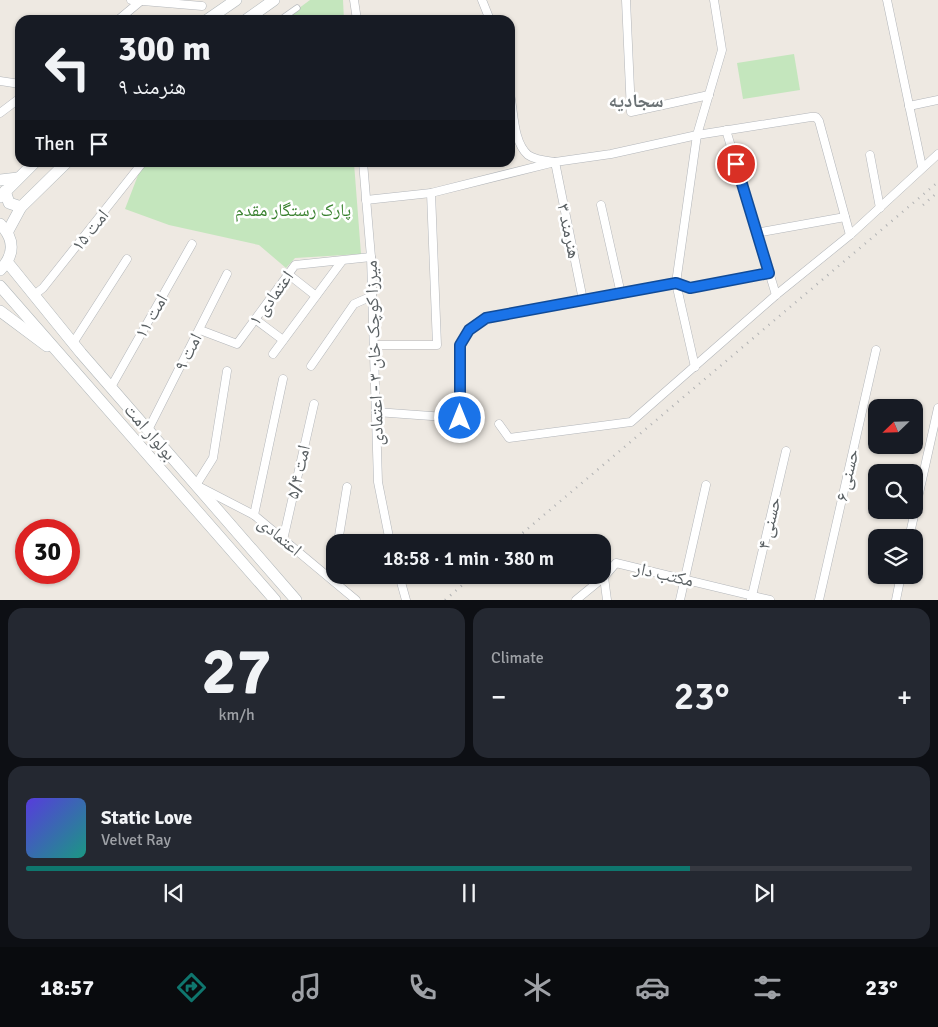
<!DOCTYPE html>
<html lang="en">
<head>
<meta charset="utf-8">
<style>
  :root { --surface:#171b24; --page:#242831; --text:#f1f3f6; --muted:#9ea1a6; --line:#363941; --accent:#0f766e }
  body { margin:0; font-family:Signika,"Noto Naskh Arabic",sans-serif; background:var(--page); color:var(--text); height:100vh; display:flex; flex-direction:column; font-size:19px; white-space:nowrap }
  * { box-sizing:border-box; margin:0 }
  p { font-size:16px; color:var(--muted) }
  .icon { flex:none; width:28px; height:28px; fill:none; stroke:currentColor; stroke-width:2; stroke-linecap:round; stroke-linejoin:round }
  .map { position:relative; height:600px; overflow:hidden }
  .panel { display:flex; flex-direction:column; gap:8px; padding:8px; background:#0d0f14; flex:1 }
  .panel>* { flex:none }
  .banner { position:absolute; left:15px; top:15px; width:500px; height:152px; border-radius:15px; box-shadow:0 1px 4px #0004; background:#171b24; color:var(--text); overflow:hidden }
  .needle { width:32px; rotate:247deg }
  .buttons { position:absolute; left:868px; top:399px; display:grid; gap:10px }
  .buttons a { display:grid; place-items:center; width:55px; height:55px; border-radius:10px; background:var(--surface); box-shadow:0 1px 4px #0004; font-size:25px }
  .speed { position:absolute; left:15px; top:519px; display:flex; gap:10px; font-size:25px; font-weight:700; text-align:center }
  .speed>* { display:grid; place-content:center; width:65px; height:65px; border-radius:50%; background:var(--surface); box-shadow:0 1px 4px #0004; line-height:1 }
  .speed .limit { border:8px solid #d22; background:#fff; color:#111 }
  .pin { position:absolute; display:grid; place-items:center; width:42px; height:42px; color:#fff; margin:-21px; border:2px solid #fff; border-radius:50%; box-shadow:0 1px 5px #0007 }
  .me { position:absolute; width:55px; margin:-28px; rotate:0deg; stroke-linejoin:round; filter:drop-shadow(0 0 4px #0008) }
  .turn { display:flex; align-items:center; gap:18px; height:105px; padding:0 20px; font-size:22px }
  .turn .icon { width:65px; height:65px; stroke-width:2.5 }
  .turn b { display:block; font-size:35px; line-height:42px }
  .then { display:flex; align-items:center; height:48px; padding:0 20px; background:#0003; gap:10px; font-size:19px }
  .big { font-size:38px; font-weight:600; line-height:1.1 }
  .panel .card { flex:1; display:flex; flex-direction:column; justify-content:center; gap:8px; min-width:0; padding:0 18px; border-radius:15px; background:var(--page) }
  .panel .dial { align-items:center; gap:0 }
  .dial b { font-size:65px; line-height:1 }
  .song { display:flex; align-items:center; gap:15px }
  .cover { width:60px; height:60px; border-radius:8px; background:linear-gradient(135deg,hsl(250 70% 55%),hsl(170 70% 35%)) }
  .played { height:5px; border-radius:2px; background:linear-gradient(90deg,var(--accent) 75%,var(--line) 75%) }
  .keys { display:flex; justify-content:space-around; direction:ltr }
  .heat { display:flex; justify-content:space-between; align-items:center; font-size:28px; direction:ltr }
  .panel .tiles { flex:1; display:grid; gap:8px; grid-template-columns:1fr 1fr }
  .card:last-child { grid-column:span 2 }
  .trip { position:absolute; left:326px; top:534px; width:285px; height:50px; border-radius:15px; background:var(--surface); box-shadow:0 1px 4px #0004; font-weight:600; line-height:50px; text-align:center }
  .tabs { display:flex; height:80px; justify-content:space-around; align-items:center; background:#090b0e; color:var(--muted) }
  .tabs .icon { width:35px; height:35px }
  .tabs .on { color:var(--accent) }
  .tabs b { font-size:22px; color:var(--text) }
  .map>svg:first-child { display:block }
  .green { fill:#c4e6bd }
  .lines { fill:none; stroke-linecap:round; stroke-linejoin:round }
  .pedestrian-casing { stroke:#b3b6ba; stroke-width:7 }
  .minor-casing { stroke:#b3b6ba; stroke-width:9 }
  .secondary-casing { stroke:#b1b7ba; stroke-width:12 }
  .pedestrian { stroke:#fff; stroke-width:5.5 }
  .minor { stroke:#fff; stroke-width:8 }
  .secondary { stroke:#fff; stroke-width:11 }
  .rail { stroke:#b1b2b3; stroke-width:2.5; stroke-dasharray:1 6; stroke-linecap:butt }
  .route-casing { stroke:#114b97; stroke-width:12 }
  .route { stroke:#1a73e8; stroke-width:9 }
  .labels { text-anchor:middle; stroke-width:5; stroke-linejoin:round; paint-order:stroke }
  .park-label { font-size:18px; fill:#3c8332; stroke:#fff }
  .street-label { font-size:18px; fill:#5a6063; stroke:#fff }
  .neighbourhood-label { font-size:19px; font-weight:bold; fill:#6b7275; stroke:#fff }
</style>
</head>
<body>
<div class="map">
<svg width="938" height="600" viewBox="0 0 938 600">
  <rect width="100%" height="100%" fill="#eee9e2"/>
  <g class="green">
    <polygon points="310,0 343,0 344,20 283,20"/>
    <polygon points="794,54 800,90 743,99 737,63"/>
    <polygon points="145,163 354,163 361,254 295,258 286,268 259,245 169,225 125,209 140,170"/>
  </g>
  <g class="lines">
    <defs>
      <polyline id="pedestrian" points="280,20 297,8"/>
      <g id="minor">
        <polyline points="131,0 202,6"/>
        <polyline points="354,0 357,20"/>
        <polyline points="482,0 490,20"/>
        <polyline points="626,0 631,112 709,95"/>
        <polyline points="887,0 922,167"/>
        <polyline points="118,20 142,0"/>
        <polyline points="0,81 20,84"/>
        <path d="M 510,94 C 514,112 513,142 528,155 C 535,160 547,161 555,162 L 583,300"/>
        <polyline points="909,106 938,100"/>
        <polyline points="0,113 20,98"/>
        <polyline points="726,130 776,295"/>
        <polyline points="870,155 880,208"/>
        <polyline points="363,162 371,257 378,482 390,542"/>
        <polyline points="366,200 431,193 555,162 611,154 697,135 811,117 816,117 819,121 850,235"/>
        <polyline points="601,205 621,294"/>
        <polyline points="756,233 845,217"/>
        <polyline points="288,274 316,296"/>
        <polyline points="676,283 691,288 769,273"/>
        <polyline points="676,283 695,367"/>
        <polyline points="34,295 43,288 143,162"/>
        <polyline points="255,319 283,340"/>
        <polyline points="200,330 237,344 295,265 371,257"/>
        <polyline points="73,343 127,259"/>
        <polyline points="374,345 437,345 431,193"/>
        <polyline points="273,354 342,261"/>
        <polyline points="311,366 354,304 372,296"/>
        <polyline points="227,371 213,458 196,485 254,515 356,600"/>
        <polyline points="111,387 192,244"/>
        <polyline points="376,412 459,418 460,345 469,330 486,318 676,283 697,135 722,50 714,0"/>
        <polyline points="499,424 509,438 631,422 776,295 850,235 938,154"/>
        <polyline points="148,430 227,274"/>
        <polyline points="254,515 283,379"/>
        <polyline points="909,538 938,408"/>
        <polyline points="283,540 314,404"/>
        <polyline points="338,542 347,487"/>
        <polyline points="399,575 406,600"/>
        <polyline points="604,577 607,600"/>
        <polyline points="331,578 335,558"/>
        <polyline points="576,600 604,577 616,563 770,600"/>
        <polyline points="680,600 706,485"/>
        <polyline points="751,600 786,451"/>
        <polyline points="819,600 876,350"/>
        <polyline points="896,600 901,575"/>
      </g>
      <g id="secondary">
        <polyline points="207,20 236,0"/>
        <polyline points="246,20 274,0"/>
        <polyline points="0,180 18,178"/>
        <polyline points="5,191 9,203 21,207"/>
        <polyline points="0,197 35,162"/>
        <path d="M 0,224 C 15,239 15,255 0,270"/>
        <polyline points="8,231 21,207 67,162"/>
        <polyline points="8,263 81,353 296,600"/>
        <polyline points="0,286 275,600"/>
        <polyline points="0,311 47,346"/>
      </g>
    </defs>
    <use href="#pedestrian" class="pedestrian-casing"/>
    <use href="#minor" class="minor-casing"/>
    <use href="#secondary" class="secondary-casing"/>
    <use href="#pedestrian" class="pedestrian"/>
    <use href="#minor" class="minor"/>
    <use href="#secondary" class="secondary"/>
    <g class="rail">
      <polyline points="923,205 938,192"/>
      <polyline points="512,542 938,182"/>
      <polyline points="445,600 474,575"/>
    </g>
  </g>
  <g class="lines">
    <defs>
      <polyline id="route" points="460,418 460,345 469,330 486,318 676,283 690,288 769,273 736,164"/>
    </defs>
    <use href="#route" class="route-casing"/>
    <use href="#route" class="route"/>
  </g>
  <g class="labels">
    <g class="park-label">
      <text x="293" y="216">پارک رستگار مقدم</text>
    </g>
    <g class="street-label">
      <text transform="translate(90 230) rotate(-51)" y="6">امت ۱۵</text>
      <text transform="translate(569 231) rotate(78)" y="6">هنرمند ۳</text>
      <text transform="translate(271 298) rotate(-54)" y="6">اعتمادی ۱</text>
      <text transform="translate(151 316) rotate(-60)" y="6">امت ۱۱</text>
      <text transform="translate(188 352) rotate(-63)" y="6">امت ۹</text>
      <text transform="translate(374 353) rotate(-92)" y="6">میرزا کوچک خان ۳ - اعتمادی</text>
      <text transform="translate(150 432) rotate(49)" y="6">بولوار امت</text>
      <text transform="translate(298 472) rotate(-77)" y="6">امت ۵/۴</text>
      <text transform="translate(847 475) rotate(-77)" y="6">حسنی ۶</text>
      <text transform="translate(769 523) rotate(-77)" y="6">حسنی ۴</text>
      <text transform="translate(280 536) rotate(40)" y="6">اعتمادی</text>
      <text transform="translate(664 574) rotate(13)" y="6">مکتب دار</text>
    </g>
    <g class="neighbourhood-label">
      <text x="636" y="107">سجادیه</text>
    </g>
  </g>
</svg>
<div class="buttons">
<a><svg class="needle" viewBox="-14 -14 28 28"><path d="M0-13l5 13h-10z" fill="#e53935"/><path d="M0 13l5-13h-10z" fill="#9ea1a6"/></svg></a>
<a><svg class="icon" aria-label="search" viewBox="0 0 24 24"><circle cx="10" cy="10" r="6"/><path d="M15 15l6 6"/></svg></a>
<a><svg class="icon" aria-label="layers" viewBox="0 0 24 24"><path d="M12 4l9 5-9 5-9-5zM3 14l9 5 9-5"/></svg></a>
</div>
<div class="speed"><div class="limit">30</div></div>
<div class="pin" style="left:736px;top:164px;background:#d93025"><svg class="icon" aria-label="arrive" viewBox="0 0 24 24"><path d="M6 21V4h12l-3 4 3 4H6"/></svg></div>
<svg class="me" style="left:460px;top:418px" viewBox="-20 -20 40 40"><circle r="17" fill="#1a73e8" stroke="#fff" stroke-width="3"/><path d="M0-11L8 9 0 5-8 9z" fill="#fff"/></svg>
<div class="trip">18:58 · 1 min · 380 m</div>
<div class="banner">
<div class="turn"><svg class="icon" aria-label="left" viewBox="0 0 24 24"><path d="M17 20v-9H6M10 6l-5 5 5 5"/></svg><div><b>300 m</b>هنرمند ۹</div></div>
<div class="then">Then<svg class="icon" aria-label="arrive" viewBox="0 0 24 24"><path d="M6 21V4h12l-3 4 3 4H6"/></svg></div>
</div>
</div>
<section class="panel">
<div class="tiles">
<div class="card dial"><b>27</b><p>km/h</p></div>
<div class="card"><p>Climate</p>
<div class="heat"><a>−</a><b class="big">23°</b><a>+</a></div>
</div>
<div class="card">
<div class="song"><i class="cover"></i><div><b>Static Love</b><p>Velvet Ray</p></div></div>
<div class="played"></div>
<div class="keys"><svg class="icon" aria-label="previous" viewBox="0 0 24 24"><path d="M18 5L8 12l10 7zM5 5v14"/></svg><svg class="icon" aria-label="pause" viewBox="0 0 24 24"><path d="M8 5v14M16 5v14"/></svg><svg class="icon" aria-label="next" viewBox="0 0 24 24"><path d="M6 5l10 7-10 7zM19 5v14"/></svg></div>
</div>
</div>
</section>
<nav class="tabs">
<b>18:57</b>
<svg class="icon on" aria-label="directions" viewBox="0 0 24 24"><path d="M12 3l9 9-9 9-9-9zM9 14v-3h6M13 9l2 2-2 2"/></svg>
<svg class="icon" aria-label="music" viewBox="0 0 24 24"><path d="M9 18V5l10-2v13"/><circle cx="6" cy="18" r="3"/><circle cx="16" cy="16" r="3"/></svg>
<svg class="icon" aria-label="phone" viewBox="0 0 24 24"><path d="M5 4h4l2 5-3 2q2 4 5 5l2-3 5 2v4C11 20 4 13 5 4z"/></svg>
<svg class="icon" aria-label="climate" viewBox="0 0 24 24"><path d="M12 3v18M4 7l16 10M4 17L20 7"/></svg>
<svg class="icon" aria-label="car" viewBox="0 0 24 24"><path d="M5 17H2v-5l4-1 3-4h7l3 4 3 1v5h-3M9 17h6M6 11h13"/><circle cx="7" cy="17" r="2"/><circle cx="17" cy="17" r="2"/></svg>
<svg class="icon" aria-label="filters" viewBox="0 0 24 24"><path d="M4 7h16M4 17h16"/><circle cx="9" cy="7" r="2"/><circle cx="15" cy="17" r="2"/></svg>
<b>23°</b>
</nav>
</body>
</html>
